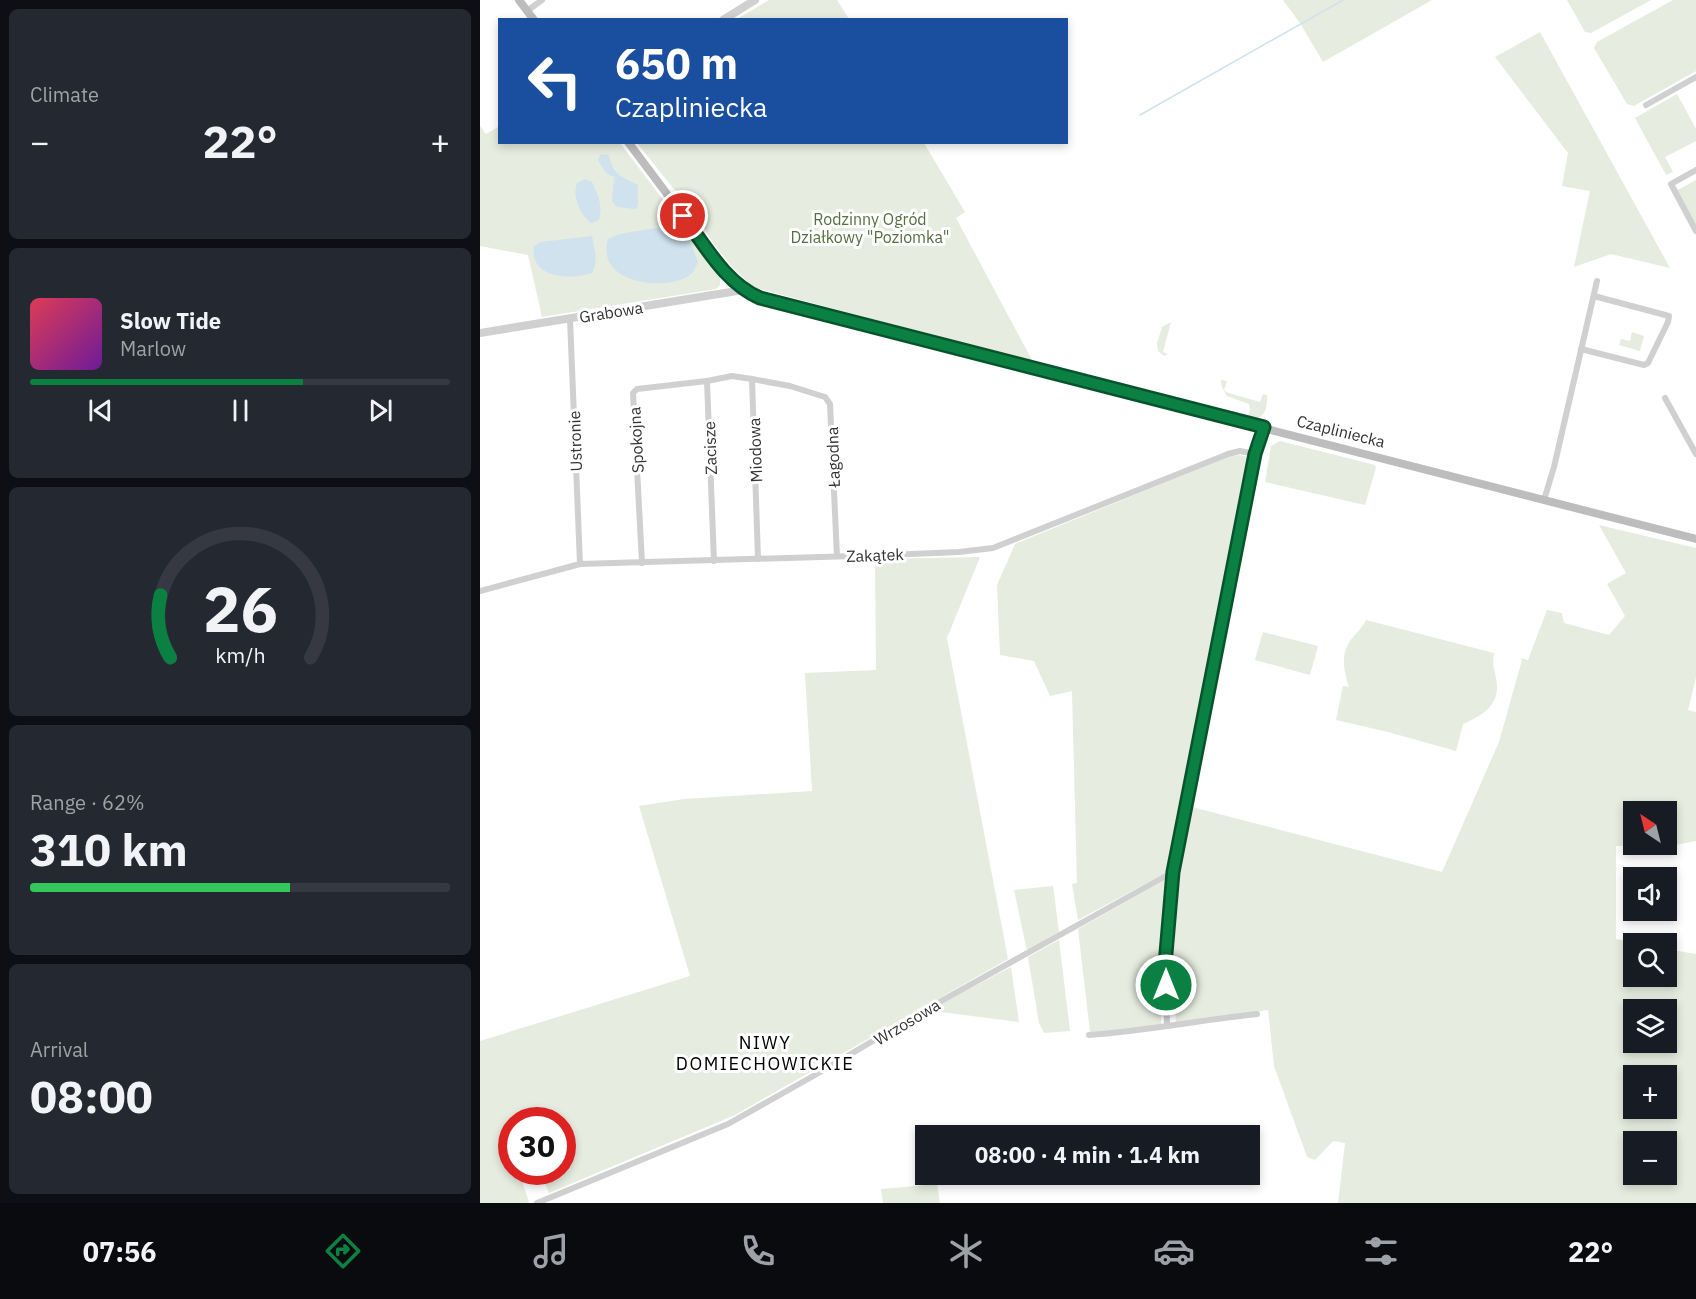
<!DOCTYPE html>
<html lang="en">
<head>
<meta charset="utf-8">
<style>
  :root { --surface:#171b24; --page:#242831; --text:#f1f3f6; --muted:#9ea1a6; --line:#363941; --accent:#0b8043 }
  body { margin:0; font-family:"IBM Plex Sans",sans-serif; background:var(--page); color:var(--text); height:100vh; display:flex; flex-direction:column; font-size:22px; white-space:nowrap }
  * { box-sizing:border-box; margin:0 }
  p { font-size:20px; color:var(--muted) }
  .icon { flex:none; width:33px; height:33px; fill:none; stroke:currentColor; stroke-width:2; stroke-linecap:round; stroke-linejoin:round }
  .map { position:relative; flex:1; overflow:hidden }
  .side { display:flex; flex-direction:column; gap:9px; padding:9px; background:#0d0f14; width:480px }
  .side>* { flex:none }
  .guide { position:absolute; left:18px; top:18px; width:570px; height:126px; border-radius:0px; box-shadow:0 3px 9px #0003; background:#1a4fa0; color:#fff; overflow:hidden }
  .needle { width:39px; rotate:325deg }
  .fabs { position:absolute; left:1143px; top:801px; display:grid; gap:12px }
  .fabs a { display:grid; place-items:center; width:54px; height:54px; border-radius:0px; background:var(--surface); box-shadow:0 3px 9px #0003; font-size:30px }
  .speed { position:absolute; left:18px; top:1107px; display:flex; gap:12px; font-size:30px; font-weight:700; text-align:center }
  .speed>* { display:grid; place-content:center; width:78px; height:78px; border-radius:50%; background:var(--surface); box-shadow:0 3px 9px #0003; line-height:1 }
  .speed .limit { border:9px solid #d22; background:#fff; color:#111 }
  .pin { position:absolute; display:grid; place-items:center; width:51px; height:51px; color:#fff; margin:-26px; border:3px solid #fff; border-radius:50%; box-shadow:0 2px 6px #0007 }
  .me { position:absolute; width:66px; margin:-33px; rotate:0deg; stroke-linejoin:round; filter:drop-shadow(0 0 4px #0008) }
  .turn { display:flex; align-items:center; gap:21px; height:126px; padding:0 18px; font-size:27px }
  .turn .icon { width:78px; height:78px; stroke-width:2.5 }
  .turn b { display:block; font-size:42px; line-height:51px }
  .big { font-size:45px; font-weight:700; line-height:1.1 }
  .side .card { flex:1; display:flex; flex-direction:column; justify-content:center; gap:9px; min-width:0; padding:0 21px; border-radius:9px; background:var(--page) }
  .side .dial { align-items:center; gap:0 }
  .dial svg { height:156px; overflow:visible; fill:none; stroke:var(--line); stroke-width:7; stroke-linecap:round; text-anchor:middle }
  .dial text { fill:var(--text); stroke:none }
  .song { display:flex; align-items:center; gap:18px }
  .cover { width:72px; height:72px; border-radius:9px; background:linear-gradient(135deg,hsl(350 70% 55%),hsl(280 70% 35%)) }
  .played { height:6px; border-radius:3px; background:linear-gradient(90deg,var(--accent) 65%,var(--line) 65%) }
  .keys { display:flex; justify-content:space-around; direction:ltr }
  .heat { display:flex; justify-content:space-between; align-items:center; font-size:33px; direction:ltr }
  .charge { height:9px; border-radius:4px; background:linear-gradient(90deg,#34c759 62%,var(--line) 0) }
  .trip { position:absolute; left:435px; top:1125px; width:345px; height:60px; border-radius:0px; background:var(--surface); box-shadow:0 3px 9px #0003; font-weight:700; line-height:60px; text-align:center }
  .menu { display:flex; height:96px; justify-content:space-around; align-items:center; background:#090b0e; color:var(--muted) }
  .menu .icon { width:42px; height:42px }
  .menu .selected { color:var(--accent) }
  .menu b { font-size:27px; color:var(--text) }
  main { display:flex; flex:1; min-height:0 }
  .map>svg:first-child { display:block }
  .green { fill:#e6ecdf; fill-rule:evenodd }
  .water { fill:#cfe2ee }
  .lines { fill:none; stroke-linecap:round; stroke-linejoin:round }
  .stream { stroke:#cfe2ee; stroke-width:1.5 }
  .minor { stroke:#d0d0d0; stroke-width:6 }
  .tertiary { stroke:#d0d0d0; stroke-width:8 }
  .secondary { stroke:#bdbdbd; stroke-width:8 }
  .route-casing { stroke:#07532c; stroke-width:15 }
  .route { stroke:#0b8043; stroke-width:10 }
  .labels { text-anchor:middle; stroke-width:6; stroke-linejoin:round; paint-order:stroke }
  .park-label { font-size:16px; fill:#56703f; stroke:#fff }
  .street-label { font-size:16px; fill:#333; stroke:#fff }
  .neighbourhood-label { font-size:18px; letter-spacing:1.5px; fill:#000; stroke:#fff }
</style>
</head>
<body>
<main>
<section class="side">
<div class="card"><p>Climate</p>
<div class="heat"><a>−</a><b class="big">22°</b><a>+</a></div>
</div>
<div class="card">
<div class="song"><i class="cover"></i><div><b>Slow Tide</b><p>Marlow</p></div></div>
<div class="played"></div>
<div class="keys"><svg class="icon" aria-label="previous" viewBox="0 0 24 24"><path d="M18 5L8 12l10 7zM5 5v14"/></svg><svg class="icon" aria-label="pause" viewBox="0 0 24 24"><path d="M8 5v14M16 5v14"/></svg><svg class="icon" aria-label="next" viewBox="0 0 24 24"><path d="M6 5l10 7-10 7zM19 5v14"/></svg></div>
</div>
<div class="card dial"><svg viewBox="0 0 100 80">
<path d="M14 69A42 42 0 1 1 86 69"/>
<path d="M14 69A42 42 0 0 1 9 37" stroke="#0b8043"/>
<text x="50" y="56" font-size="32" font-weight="700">26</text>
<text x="50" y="72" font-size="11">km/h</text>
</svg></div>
<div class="card"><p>Range · 62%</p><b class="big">310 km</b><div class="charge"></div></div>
<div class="card"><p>Arrival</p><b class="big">08:00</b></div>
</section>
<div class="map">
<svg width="1216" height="1203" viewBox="0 0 1216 1203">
  <rect width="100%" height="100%" fill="#fff"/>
  <g class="green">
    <polygon points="289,0 357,0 369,19 257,19"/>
    <polygon points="803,0 952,0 843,62 820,23"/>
    <polygon points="1087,0 1171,0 1111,33 1105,32"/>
    <polygon points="1193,0 1216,0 1216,71 1154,106 1147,104 1114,48 1117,42"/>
    <polygon points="1060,32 1190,268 1131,254 1094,267 1110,191 1082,186 1088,153 1015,57"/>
    <polygon points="1197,94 1216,129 1216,141 1185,157 1193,172 1186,175 1155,118"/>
    <polygon points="0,126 6,134 18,127 20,142 140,143 240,275 240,285 236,289 62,317 48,255 0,246"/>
    <polygon points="157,143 444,143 485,212 476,218 553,362 273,287 251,266 229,237 220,219 205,199 193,188"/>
    <polygon points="1216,180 1216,226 1196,191"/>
    <polygon points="691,322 683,352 688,354 684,356 678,351 677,343 682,327"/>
    <polygon points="1152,332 1164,336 1160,351 1139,345 1141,339 1150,341"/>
    <path d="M 741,380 L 747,381 L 744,390 L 746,392 L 780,402 L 783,394 L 787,395 C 788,408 784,422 768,418 L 770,409 L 769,404 L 747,396 C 744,391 741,386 741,380 Z"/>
    <polygon points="800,441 895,465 896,468 885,505 785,482 791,446"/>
    <polygon points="760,455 772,458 691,870 598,920 592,884 597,883 592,691 570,696 554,661 520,655 517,585 535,544 747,457"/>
    <path d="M 1119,525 L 1216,548 L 1216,677 L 1208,710 L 1216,712 L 1216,841 L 1195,845 L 1136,846 L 1136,939 L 1160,943 L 1154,944 L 1154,976 L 1186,976 L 1187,949 L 1216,954 L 1216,1203 L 858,1203 L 865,1143 L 853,1141 L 835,1160 L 827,1157 L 794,1066 L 788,1010 L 696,1024 L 693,964 L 699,876 L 712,807 L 962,872 L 1019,742 L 1042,660 L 1040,658 L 1048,660 L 1067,610 L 1082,613 L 1084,623 L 1129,635 L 1145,616 L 1127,584 L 1146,573 ZM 1154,812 L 1186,812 L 1186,844 L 1154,844 ZM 1154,1010 L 1186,1010 L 1186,1042 L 1154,1042 ZM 1154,1076 L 1186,1076 L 1186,1108 L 1154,1108 ZM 1154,1142 L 1186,1142 L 1186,1174 L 1154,1174 Z"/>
    <path d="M 500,557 L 467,638 L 528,959 L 255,1115 L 69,1193 L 61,1174 L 42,1181 L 49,1202 L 47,1203 L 0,1203 L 0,1041 L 210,976 L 159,806 L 204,799 L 332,791 L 325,673 L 396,670 L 395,559 ZM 32,1120 L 82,1120 L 82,1172 L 32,1172 Z"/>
    <path d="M 886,620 L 1014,653 C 1011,665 1017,676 1017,686 C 1018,707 999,717 983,724 L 976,751 L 908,732 L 856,720 L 863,686 L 869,687 C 863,668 860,652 874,636 C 879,630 883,627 886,620 Z"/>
    <polygon points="783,632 838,646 830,675 775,660"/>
    <polygon points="690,877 681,965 681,1024 648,1030 610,1032 598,929"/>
    <polygon points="573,886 579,932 547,951 534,890"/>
    <polygon points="579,940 590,1031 564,1033 559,1023 548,957"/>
    <polygon points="531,967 539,1022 461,1012 458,1005"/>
    <polygon points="457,1184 460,1203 403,1203 401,1189"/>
  </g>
  <g class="water">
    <path d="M 121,154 L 129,155 C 133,176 141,176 158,185 L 158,206 L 155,209 L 137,207 L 132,201 L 134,177 C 125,174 123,168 118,160 Z"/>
    <path d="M 105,179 L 112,182 C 118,195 123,205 119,220 L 111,223 C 100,214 92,197 97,183 Z"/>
    <path d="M 176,228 C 204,228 210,236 218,263 C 215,268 212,275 207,277 C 179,292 115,281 128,239 C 140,232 161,231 176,228 Z"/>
    <path d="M 112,236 C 114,249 119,261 112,273 C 91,280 49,279 54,246 L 61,242 Z"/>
  </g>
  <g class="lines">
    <polyline class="stream" points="660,115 863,0"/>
    <g class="minor">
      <polyline points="47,11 62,0"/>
      <polyline points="1166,105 1216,77"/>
      <polyline points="1216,170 1191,184 1216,231"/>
      <polyline points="90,319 100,564"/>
      <polyline points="1101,349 1164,365 1168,363 1188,322 1189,316 1114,296"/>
      <polyline points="1185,398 1216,454"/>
      <polyline points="1064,500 1074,467 1117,281"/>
      <polyline points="278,559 272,379 310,386 345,397 350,404 357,556"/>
      <polyline points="234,561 227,381 252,376 272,379"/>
      <polyline points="162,563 153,393 157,389 227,381"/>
      <polyline points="0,591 100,564 408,555 479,552 513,548 748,454 760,451 775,454"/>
      <polyline points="687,1025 685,965 693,872 775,454 784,427"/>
      <path d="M 609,1035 C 665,1031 721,1020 777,1014"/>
      <polyline points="57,1203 248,1124 335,1075 454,1005 693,872"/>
    </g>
    <g class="tertiary">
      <polyline points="243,20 275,0"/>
      <polyline points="0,333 263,290"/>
    </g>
    <g class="secondary">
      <polyline points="39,0 54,20"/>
      <polyline points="148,142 250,278 263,290 280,299 1216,539"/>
    </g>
  </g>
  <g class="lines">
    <defs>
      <path id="route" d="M 203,216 C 225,245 245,283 280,298 L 784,427 L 775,454 L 693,872 L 685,965 L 686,985"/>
    </defs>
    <use href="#route" class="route-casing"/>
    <use href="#route" class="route"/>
  </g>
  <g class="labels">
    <g class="park-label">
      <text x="390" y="225">Rodzinny Ogród<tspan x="390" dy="18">Działkowy "Poziomka"</tspan></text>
    </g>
    <g class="street-label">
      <text transform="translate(131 312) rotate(-9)" y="6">Grabowa</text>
      <text transform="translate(861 431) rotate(14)" y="6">Czapliniecka</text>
      <text transform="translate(156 440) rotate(-93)" y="6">Spokojna</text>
      <text transform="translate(95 441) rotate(-92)" y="6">Ustronie</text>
      <text transform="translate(230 448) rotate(-92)" y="6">Zacisze</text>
      <text transform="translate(275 450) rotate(-92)" y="6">Miodowa</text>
      <text transform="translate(353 457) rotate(-92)" y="6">Łagodna</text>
      <text transform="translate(395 555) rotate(-2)" y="6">Zakątek</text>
      <text transform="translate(427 1022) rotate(-31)" y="6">Wrzosowa</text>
    </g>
    <g class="neighbourhood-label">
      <text x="285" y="1049">NIWY<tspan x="285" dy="21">DOMIECHOWICKIE</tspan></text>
    </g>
  </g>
</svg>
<div class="fabs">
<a><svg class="needle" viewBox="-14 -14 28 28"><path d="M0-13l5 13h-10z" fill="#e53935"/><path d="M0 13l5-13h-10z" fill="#9ea1a6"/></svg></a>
<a><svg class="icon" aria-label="sound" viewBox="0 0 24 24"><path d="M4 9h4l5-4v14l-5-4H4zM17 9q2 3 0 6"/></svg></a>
<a><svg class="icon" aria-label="search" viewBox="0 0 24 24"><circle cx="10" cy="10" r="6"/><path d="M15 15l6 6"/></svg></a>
<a><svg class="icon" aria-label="layers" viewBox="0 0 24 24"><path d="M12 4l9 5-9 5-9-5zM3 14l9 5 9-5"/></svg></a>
<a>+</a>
<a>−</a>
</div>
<div class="speed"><div class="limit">30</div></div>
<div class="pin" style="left:203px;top:216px;background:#d93025"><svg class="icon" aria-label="arrive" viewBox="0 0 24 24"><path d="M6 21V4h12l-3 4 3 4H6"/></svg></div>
<svg class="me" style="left:686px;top:985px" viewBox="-20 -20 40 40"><circle r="17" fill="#0b8043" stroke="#fff" stroke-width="3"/><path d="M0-11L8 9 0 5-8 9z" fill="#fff"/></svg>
<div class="trip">08:00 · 4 min · 1.4 km</div>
<div class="guide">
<div class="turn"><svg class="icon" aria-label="left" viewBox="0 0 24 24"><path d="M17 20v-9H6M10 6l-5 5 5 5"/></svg><div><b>650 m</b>Czapliniecka</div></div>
</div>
</div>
</main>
<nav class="menu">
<b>07:56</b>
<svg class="icon selected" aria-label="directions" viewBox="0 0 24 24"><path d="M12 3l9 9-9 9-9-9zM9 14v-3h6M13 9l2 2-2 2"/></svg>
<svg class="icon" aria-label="music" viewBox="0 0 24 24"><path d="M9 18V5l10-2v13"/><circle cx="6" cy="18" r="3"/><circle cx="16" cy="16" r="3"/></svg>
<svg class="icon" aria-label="phone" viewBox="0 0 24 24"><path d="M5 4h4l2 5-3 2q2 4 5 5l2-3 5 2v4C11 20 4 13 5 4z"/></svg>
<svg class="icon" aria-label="climate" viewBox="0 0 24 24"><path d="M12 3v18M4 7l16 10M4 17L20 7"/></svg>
<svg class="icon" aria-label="car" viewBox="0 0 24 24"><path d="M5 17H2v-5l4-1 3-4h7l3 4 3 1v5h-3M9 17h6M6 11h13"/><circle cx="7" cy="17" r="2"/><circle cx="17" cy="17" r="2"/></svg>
<svg class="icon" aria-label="filters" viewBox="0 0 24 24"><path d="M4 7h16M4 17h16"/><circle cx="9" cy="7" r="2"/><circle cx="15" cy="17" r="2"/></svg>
<b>22°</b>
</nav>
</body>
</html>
